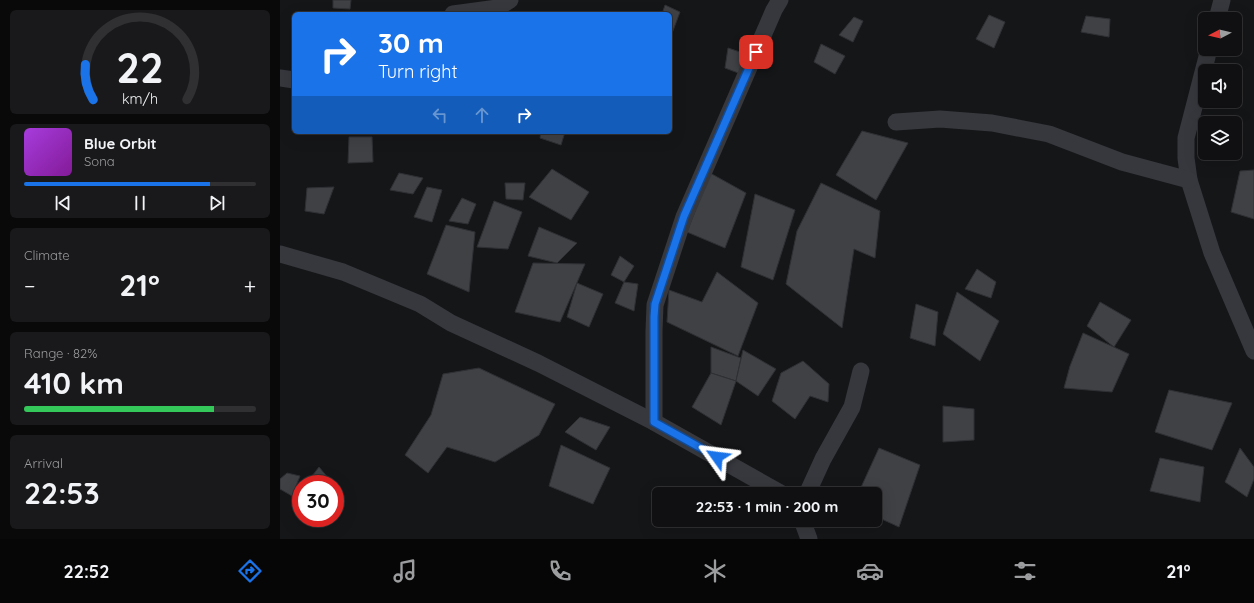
<!DOCTYPE html>
<html lang="en">
<head>
<meta charset="utf-8">
<style>
  :root { --surface:#101012; --page:#19191b; --text:#f1f3f6; --muted:#9c9d9f; --line:#303032; --accent:#1a73e8 }
  body { margin:0; font-family:Quicksand,sans-serif; background:var(--page); color:var(--text); height:100vh; display:flex; flex-direction:column; font-size:15px; white-space:nowrap }
  * { box-sizing:border-box; margin:0 }
  p { font-size:13px; color:var(--muted) }
  .icon { flex:none; width:22px; height:22px; fill:none; stroke:currentColor; stroke-width:2; stroke-linecap:round; stroke-linejoin:round }
  .map { position:relative; flex:1; overflow:hidden }
  .details { display:flex; flex-direction:column; gap:10px; padding:10px; background:#09090a; width:280px }
  .details>* { flex:none }
  .top-card { position:absolute; left:12px; top:12px; width:380px; height:122px; border-radius:6px; box-shadow:0 4px 16px #0002,0 0 0 1px var(--line); background:#1a73e8; color:#fff; overflow:hidden }
  .needle { width:26px; rotate:263deg }
  .fabs { position:absolute; left:918px; top:12px; display:grid; gap:8px }
  .fabs a { display:grid; place-items:center; width:44px; height:44px; border-radius:6px; background:var(--surface); box-shadow:0 4px 16px #0002,0 0 0 1px var(--line); font-size:20px }
  .speed { position:absolute; left:12px; top:475px; display:flex; gap:8px; font-size:20px; font-weight:700; text-align:center }
  .speed>* { display:grid; place-content:center; width:52px; height:52px; border-radius:50%; background:var(--surface); box-shadow:0 4px 16px #0002,0 0 0 1px var(--line); line-height:1 }
  .speed .limit { border:6px solid #d22; background:#fff; color:#111 }
  .pin { position:absolute; display:grid; place-items:center; width:34px; height:34px; color:#fff; margin:-17px; border-radius:8px; box-shadow:0 2px 6px #0006 }
  .me { position:absolute; width:44px; margin:-22px; rotate:301deg; stroke-linejoin:round; filter:drop-shadow(0 0 3px #0008) }
  .turn { display:flex; align-items:center; gap:14px; height:84px; padding:0 20px; font-size:18px }
  .turn .icon { width:52px; height:52px; stroke-width:2.5 }
  .turn b { display:block; font-size:28px; line-height:34px }
  .lanes { display:flex; align-items:center; height:38px; padding:0 20px; background:#0003; justify-content:center; gap:20px; direction:ltr }
  .lanes .off { opacity:.35 }
  .big { font-size:30px; font-weight:800; line-height:1.1 }
  .details .tile { flex:1; display:flex; flex-direction:column; justify-content:center; gap:6px; min-width:0; padding:0 14px; border-radius:6px; background:var(--page) }
  .details .dial { align-items:center; gap:0 }
  .dial svg { height:104px; overflow:visible; fill:none; stroke:var(--line); stroke-width:7; stroke-linecap:round; text-anchor:middle }
  .dial text { fill:var(--text); stroke:none }
  .song { display:flex; align-items:center; gap:12px }
  .cover { width:48px; height:48px; border-radius:6px; background:linear-gradient(135deg,hsl(280 70% 55%),hsl(290 70% 35%)) }
  .played { height:4px; border-radius:2px; background:linear-gradient(90deg,var(--accent) 80%,var(--line) 80%) }
  .keys { display:flex; justify-content:space-around; direction:ltr }
  .heat { display:flex; justify-content:space-between; align-items:center; font-size:22px; direction:ltr }
  .charge { height:6px; border-radius:3px; background:linear-gradient(90deg,#34c759 82%,var(--line) 0) }
  .trip { position:absolute; left:372px; top:487px; width:230px; height:40px; border-radius:6px; background:var(--surface); box-shadow:0 4px 16px #0002,0 0 0 1px var(--line); font-weight:800; line-height:40px; text-align:center }
  .menu { display:flex; height:64px; justify-content:space-around; align-items:center; background:#060607; color:var(--muted) }
  .menu .icon { width:28px; height:28px }
  .menu .current { color:var(--accent) }
  .menu b { font-size:18px; color:var(--text) }
  main { display:flex; flex:1; min-height:0 }
  .map>svg:first-child { display:block }
  .building { fill:#3f4145; stroke:#2f3034 }
  .lines { fill:none; stroke-linecap:round; stroke-linejoin:round }
  .minor { stroke:#36383d; stroke-width:17 }
  .route-casing { stroke:#114b97; stroke-width:10 }
  .route { stroke:#1a73e8; stroke-width:7 }
</style>
</head>
<body>
<main>
<section class="details">
<div class="tile dial"><svg viewBox="0 0 100 80">
<path d="M14 69A42 42 0 1 1 86 69"/>
<path d="M14 69A42 42 0 0 1 8 42" stroke="#1a73e8"/>
<text x="50" y="56" font-size="32" font-weight="700">22</text>
<text x="50" y="72" font-size="11">km/h</text>
</svg></div>
<div class="tile">
<div class="song"><i class="cover"></i><div><b>Blue Orbit</b><p>Sona</p></div></div>
<div class="played"></div>
<div class="keys"><svg class="icon" aria-label="previous" viewBox="0 0 24 24"><path d="M18 5L8 12l10 7zM5 5v14"/></svg><svg class="icon" aria-label="pause" viewBox="0 0 24 24"><path d="M8 5v14M16 5v14"/></svg><svg class="icon" aria-label="next" viewBox="0 0 24 24"><path d="M6 5l10 7-10 7zM19 5v14"/></svg></div>
</div>
<div class="tile"><p>Climate</p>
<div class="heat"><a>−</a><b class="big">21°</b><a>+</a></div>
</div>
<div class="tile"><p>Range · 82%</p><b class="big">410 km</b><div class="charge"></div></div>
<div class="tile"><p>Arrival</p><b class="big">22:53</b></div>
</section>
<div class="map">
<svg width="974" height="539" viewBox="0 0 974 539">
  <rect width="100%" height="100%" fill="#151618"/>
  <g class="building">
    <polygon points="53,0 71,0 70,9 53,8"/>
    <polygon points="385,5 400,12 391,36 390,14 382,14"/>
    <polygon points="709,15 725,22 714,48 696,39"/>
    <polygon points="806,16 830,19 829,37 801,32"/>
    <polygon points="574,17 583,21 573,42 559,35"/>
    <polygon points="541,44 565,56 555,74 534,62"/>
    <polygon points="448,48 469,55 461,74 445,68"/>
    <polygon points="582,131 628,143 596,200 556,175"/>
    <polygon points="261,132 285,132 281,145 260,138"/>
    <polygon points="69,137 92,137 93,162 68,163"/>
    <polygon points="272,169 309,192 291,220 249,197"/>
    <polygon points="974,170 974,219 951,212 960,171"/>
    <polygon points="119,173 143,178 133,194 110,190"/>
    <polygon points="430,173 466,193 445,248 407,232"/>
    <polygon points="225,183 245,183 243,200 226,199"/>
    <polygon points="541,183 600,211 595,258 574,249 562,328 506,284 517,231"/>
    <polygon points="54,187 44,214 25,211 27,188"/>
    <polygon points="147,187 162,190 152,222 134,217"/>
    <polygon points="475,194 515,210 493,280 461,267"/>
    <polygon points="182,198 196,204 188,224 169,221"/>
    <polygon points="214,201 242,212 228,249 197,247"/>
    <polygon points="166,225 195,232 189,292 147,274"/>
    <polygon points="259,227 297,243 277,263 248,256"/>
    <polygon points="340,256 354,266 344,282 331,275"/>
    <polygon points="253,263 305,264 280,322 235,312"/>
    <polygon points="697,269 716,282 711,298 685,289"/>
    <polygon points="437,272 478,303 458,356 387,322 389,290 422,302"/>
    <polygon points="344,282 358,284 354,311 335,303"/>
    <polygon points="297,283 323,294 309,327 287,317"/>
    <polygon points="677,292 719,321 700,361 663,334"/>
    <polygon points="820,302 851,320 834,347 807,326"/>
    <polygon points="636,304 658,312 655,346 630,338"/>
    <polygon points="803,333 849,354 832,392 784,388 790,366"/>
    <polygon points="431,347 461,358 456,381 431,373"/>
    <polygon points="463,350 496,369 478,396 456,381"/>
    <polygon points="523,361 549,384 548,402 530,396 515,419 492,401 501,373"/>
    <polygon points="199,368 275,404 259,435 215,462 167,447 148,473 125,455 151,415 163,374"/>
    <polygon points="431,373 456,381 441,425 412,407"/>
    <polygon points="889,390 952,403 932,450 875,432"/>
    <polygon points="663,406 694,409 694,440 663,442"/>
    <polygon points="300,417 330,427 316,450 285,432"/>
    <polygon points="281,445 330,468 313,504 269,486"/>
    <polygon points="599,448 640,465 619,527 595,516 595,494 578,494"/>
    <polygon points="960,448 974,467 974,479 967,497 945,482"/>
    <polygon points="880,458 924,467 920,502 870,491"/>
    <polygon points="39,467 49,479 46,484 26,484"/>
    <polygon points="7,473 20,476 12,496 0,489 0,479"/>
  </g>
  <g class="lines">
    <g class="minor">
      <polyline points="173,14 217,8 230,0"/>
      <polyline points="937,19 942,0"/>
      <polyline points="929,49 906,138 906,158 909,180 932,253 974,351"/>
      <polyline points="0,78 14,80"/>
      <polyline points="616,122 660,119 712,123 769,134 842,162 909,180"/>
      <polyline points="0,254 63,272 140,304 171,323 258,363 374,422 502,494"/>
      <polyline points="374,422 374,331 375,305 404,217 494,10 500,0"/>
      <polyline points="527,494 543,459 572,407 581,371"/>
      <polyline points="522,520 529,539"/>
    </g>
  </g>
  <g class="lines">
    <defs>
      <polyline id="route" points="437,457 374,422 374,317 375,304 404,216 476,52"/>
    </defs>
    <use href="#route" class="route-casing"/>
    <use href="#route" class="route"/>
  </g>
</svg>
<div class="fabs">
<a><svg class="needle" viewBox="-14 -14 28 28"><path d="M0-13l5 13h-10z" fill="#e53935"/><path d="M0 13l5-13h-10z" fill="#9c9d9f"/></svg></a>
<a><svg class="icon" aria-label="sound" viewBox="0 0 24 24"><path d="M4 9h4l5-4v14l-5-4H4zM17 9q2 3 0 6"/></svg></a>
<a><svg class="icon" aria-label="layers" viewBox="0 0 24 24"><path d="M12 4l9 5-9 5-9-5zM3 14l9 5 9-5"/></svg></a>
</div>
<div class="speed"><div class="limit">30</div></div>
<div class="pin" style="left:476px;top:52px;background:#d93025"><svg class="icon" aria-label="arrive" viewBox="0 0 24 24"><path d="M6 21V4h12l-3 4 3 4H6"/></svg></div>
<svg class="me" style="left:437px;top:457px" viewBox="-20 -20 40 40"><path d="M0-17L14 15 0 8-14 15z" fill="#1a73e8" stroke="#fff" stroke-width="4"/></svg>
<div class="trip">22:53 · 1 min · 200 m</div>
<div class="top-card">
<div class="turn"><svg class="icon" aria-label="right" viewBox="0 0 24 24"><path d="M7 20v-9h11M14 6l5 5-5 5"/></svg><div><b>30 m</b>Turn right</div></div>
<div class="lanes"><svg class="icon off" aria-label="left" viewBox="0 0 24 24"><path d="M17 20v-9H6M10 6l-5 5 5 5"/></svg><svg class="icon off" aria-label="ahead" viewBox="0 0 24 24"><path d="M12 20V5M6 11l6-6 6 6"/></svg><svg class="icon" aria-label="right" viewBox="0 0 24 24"><path d="M7 20v-9h11M14 6l5 5-5 5"/></svg></div>
</div>
</div>
</main>
<nav class="menu">
<b>22:52</b>
<svg class="icon current" aria-label="directions" viewBox="0 0 24 24"><path d="M12 3l9 9-9 9-9-9zM9 14v-3h6M13 9l2 2-2 2"/></svg>
<svg class="icon" aria-label="music" viewBox="0 0 24 24"><path d="M9 18V5l10-2v13"/><circle cx="6" cy="18" r="3"/><circle cx="16" cy="16" r="3"/></svg>
<svg class="icon" aria-label="phone" viewBox="0 0 24 24"><path d="M5 4h4l2 5-3 2q2 4 5 5l2-3 5 2v4C11 20 4 13 5 4z"/></svg>
<svg class="icon" aria-label="climate" viewBox="0 0 24 24"><path d="M12 3v18M4 7l16 10M4 17L20 7"/></svg>
<svg class="icon" aria-label="car" viewBox="0 0 24 24"><path d="M5 17H2v-5l4-1 3-4h7l3 4 3 1v5h-3M9 17h6M6 11h13"/><circle cx="7" cy="17" r="2"/><circle cx="17" cy="17" r="2"/></svg>
<svg class="icon" aria-label="filters" viewBox="0 0 24 24"><path d="M4 7h16M4 17h16"/><circle cx="9" cy="7" r="2"/><circle cx="15" cy="17" r="2"/></svg>
<b>21°</b>
</nav>
</body>
</html>
